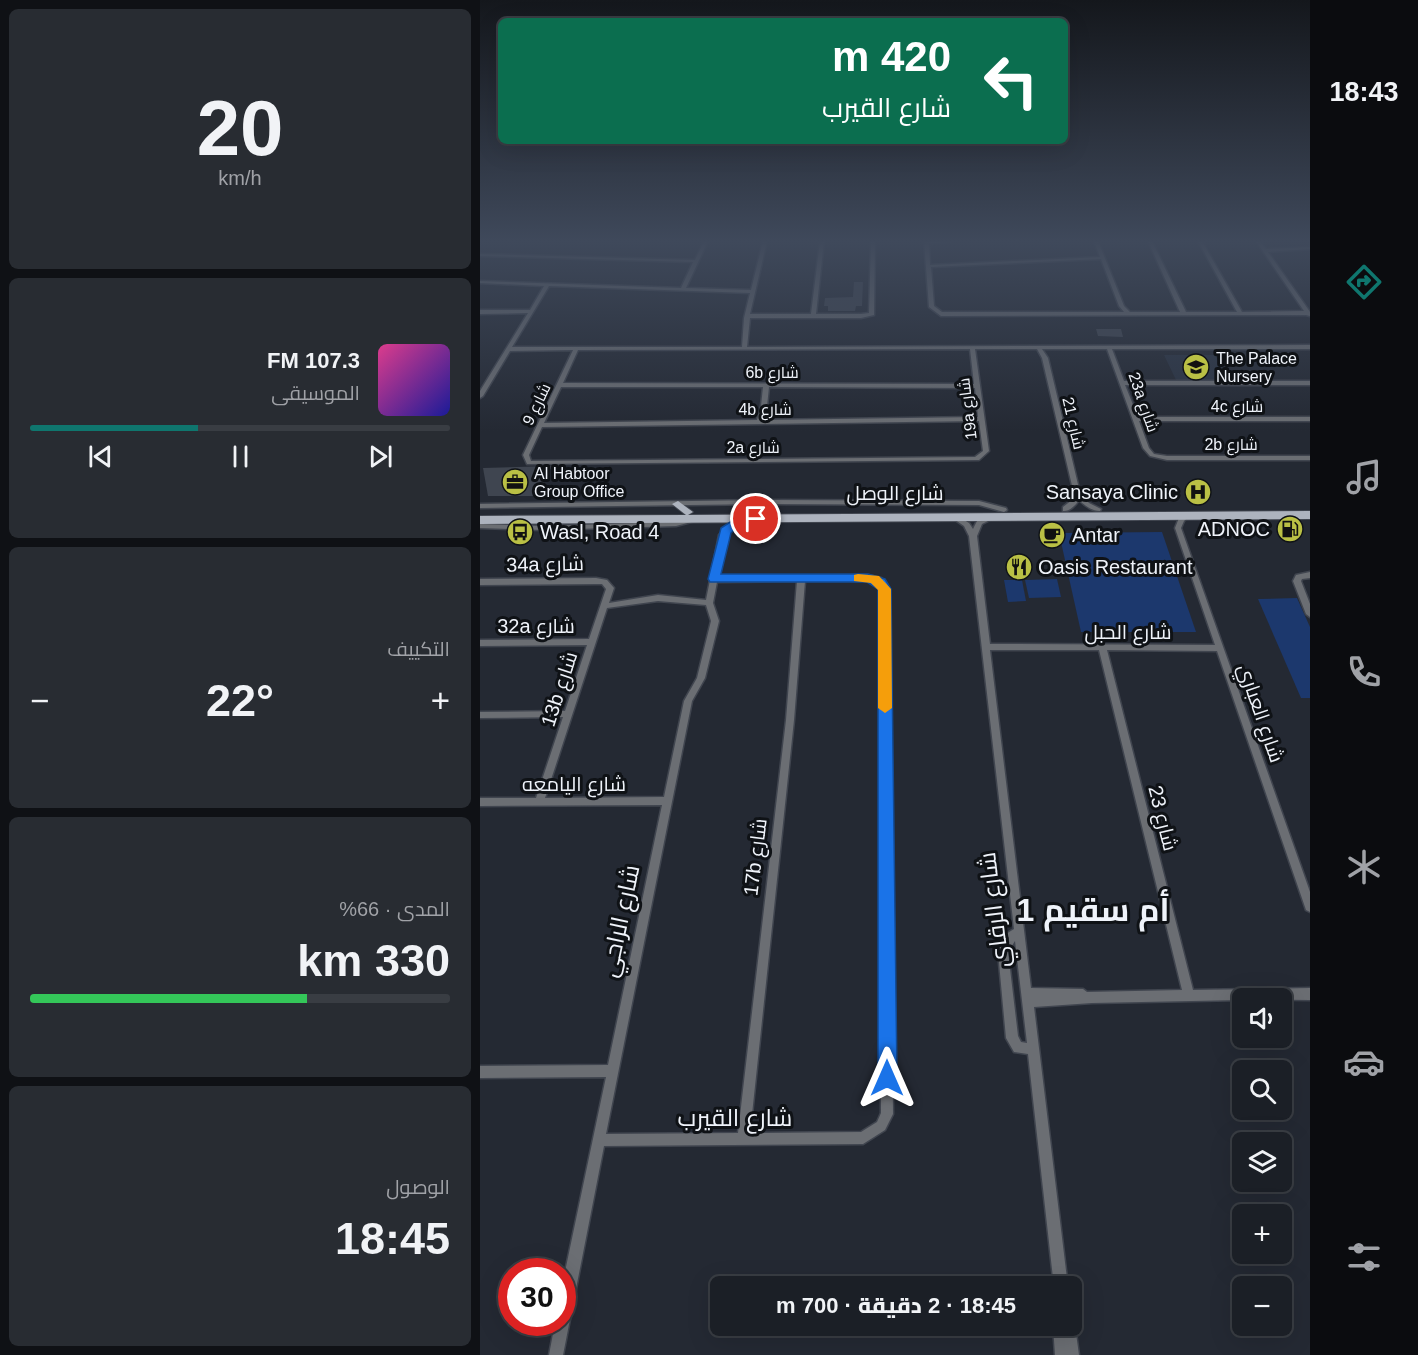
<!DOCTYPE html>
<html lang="ar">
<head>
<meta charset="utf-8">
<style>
  :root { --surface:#1b1f26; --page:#282c32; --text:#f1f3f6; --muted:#a0a2a7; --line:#393d43; --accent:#0f766e }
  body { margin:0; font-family:Arial,Cairo,sans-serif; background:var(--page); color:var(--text); direction:rtl; height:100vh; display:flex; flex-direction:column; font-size:22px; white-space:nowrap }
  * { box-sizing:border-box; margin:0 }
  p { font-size:20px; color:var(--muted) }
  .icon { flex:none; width:33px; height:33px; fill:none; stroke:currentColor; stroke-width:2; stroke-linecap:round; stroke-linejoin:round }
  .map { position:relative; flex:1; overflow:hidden; direction:ltr }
  .side { display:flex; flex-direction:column; gap:9px; padding:9px; background:#0f1115; width:480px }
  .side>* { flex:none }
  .hud { position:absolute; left:18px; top:18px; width:570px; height:126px; border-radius:9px; box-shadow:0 6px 24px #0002,0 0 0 2px var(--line); direction:rtl; background:#0b6e4f; color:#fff; overflow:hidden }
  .controls { position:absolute; left:752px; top:988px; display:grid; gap:12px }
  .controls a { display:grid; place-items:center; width:60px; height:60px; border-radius:9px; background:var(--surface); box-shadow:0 6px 24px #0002,0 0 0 2px var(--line); font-size:30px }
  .speed { position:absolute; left:18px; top:1258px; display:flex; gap:12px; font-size:30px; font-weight:700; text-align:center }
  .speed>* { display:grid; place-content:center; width:78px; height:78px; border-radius:50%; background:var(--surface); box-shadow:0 6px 24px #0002,0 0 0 2px var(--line); line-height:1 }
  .speed .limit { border:9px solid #d22; background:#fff; color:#111 }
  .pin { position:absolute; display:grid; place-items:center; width:51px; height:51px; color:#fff; margin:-26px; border:3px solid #fff; border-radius:50%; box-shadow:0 2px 6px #0007 }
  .me { position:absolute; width:66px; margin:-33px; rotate:0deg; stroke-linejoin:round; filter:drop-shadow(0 0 4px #0008) }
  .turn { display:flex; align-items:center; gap:21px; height:126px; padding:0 18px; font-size:27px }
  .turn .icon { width:78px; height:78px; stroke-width:2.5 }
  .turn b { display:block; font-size:42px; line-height:51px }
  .big { font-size:45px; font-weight:800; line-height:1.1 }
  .side .tile { flex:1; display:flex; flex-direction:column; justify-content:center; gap:9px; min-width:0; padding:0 21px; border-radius:9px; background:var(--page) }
  .side .dial { align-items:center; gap:0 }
  .dial b { font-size:78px; line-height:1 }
  .song { display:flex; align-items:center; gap:18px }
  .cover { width:72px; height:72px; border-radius:9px; background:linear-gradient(135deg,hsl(330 70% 55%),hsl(240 70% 35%)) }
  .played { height:6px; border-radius:3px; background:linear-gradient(90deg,var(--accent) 40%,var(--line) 40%) }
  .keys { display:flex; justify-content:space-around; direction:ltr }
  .heat { display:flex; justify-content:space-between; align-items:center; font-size:33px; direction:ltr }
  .charge { height:9px; border-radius:4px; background:linear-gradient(90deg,#34c759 66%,var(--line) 0) }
  .trip { position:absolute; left:230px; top:1276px; width:372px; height:60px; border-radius:9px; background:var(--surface); box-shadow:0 6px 24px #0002,0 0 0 2px var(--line); font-weight:800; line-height:60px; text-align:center; direction:rtl }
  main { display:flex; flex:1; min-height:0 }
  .tabs { display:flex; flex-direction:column; width:108px; justify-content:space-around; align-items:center; background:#0b0c0f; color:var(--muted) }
  .tabs .icon { width:42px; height:42px }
  .tabs .current { color:var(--accent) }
  .tabs b { font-size:27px; color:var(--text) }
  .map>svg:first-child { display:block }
  .built { fill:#2a3342 }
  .green { fill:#1c386d }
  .building { fill:#3f4550 }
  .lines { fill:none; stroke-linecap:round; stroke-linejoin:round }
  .minor-casing { stroke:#40454f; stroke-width:3 }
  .primary-casing { stroke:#40454f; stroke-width:2 }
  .minor { fill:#6b6e73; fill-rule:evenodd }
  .primary { fill:#adb3be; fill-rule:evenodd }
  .route { fill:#1a73e8; stroke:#114b97; stroke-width:1.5 }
  .slow { fill:#f59e0b }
  .labels { text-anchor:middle; stroke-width:6; stroke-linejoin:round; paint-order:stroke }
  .far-poi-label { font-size:16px; fill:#eff3fa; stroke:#0f1216; text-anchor:start }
  .far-street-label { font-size:16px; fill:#eff3fa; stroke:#0f1216 }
  .poi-label { font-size:20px; fill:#eff3fa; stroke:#0f1216; text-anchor:start }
  .street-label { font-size:20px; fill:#eff3fa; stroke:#0f1216 }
  .near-street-label { font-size:24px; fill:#eff3fa; stroke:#0f1216 }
  .near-district-label { font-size:32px; font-weight:bold; fill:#eff3fa; stroke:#0f1216 }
</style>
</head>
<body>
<main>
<nav class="tabs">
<b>18:43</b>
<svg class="icon current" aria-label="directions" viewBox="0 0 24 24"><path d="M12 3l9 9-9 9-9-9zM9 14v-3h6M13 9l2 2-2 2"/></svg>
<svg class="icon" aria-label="music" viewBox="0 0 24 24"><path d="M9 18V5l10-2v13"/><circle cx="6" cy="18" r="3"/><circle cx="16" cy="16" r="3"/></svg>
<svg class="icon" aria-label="phone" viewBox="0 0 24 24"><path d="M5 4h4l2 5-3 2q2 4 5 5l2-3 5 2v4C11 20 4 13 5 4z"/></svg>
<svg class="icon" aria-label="climate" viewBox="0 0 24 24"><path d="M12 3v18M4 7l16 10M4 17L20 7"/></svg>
<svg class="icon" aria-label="car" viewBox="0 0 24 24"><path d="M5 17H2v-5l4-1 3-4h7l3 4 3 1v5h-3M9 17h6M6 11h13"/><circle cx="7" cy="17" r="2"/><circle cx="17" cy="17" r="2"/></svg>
<svg class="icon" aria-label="filters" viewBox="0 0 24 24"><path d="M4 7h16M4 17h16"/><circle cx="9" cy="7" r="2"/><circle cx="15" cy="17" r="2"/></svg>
</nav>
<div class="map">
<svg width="830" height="1355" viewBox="0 0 830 1355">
  <rect width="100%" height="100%" fill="#242933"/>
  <polygon class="built" points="684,355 735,355 749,380 696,380"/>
  <g class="green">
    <polygon points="682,532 716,632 601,632 579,533"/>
    <polygon points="577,579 581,597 549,598 545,580"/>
    <polygon points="524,580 542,580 546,601 528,602"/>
    <polygon points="817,598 830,627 830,698 821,698 778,599"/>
  </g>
  <g class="building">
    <polygon points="374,282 383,282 382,306 376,306 375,311 348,311 348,306 344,306 345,298 373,297"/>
    <polygon points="616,329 641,329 643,337 618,336"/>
    <polygon points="72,466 57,496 8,496 3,468"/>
  </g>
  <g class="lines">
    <defs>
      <g id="minor">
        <path d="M 224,241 L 228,241 L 206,288 L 271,290 L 283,241 L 287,241 L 270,314 L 331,314 L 340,241 L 344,241 L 336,314 L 381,314 L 389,313 L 391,241 L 395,241 L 394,315 L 381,318 L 270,318 L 267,347 L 830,345 L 830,349 L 632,349 L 644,381 L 830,381 L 830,385 L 645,385 L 658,417 L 830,417 L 830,421 L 659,421 L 669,448 L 674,454 L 687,456 L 830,456 L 830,460 L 687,460 L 670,456 L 663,448 L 627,349 L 562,349 L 568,358 L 600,493 L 609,503 L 621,509 L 620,511 C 612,511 604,505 599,500 C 596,505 589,512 583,511 L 583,507 L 592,500 L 594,494 L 562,358 L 557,349 L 495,349 L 509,451 L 499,460 L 47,464 L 43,455 L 93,350 L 30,351 L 3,396 L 0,398 L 0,391 L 48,313 L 0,314 L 0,310 L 50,310 L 64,286 L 0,283 L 0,281 L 201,288 L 213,262 L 0,256 L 0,254 L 215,260 ZM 69,286 L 270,293 L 264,318 L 262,347 L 32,347 ZM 490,349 L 494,384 L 83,383 L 98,350 ZM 81,387 L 283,387 L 281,406 L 277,420 L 64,423 ZM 289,387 L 495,388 L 498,417 L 283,420 L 287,406 ZM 499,421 L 503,451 L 495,457 L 51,461 L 49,455 L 62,427 Z"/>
        <path d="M 444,241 L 472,241 L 449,244 L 450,265 L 620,257 L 614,241 L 618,241 L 644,306 L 650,312 L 700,312 L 668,241 L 672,241 L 706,312 L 757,312 L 718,241 L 722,241 L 762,312 L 824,311 L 776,241 L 780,241 L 786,249 L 830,247 L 830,249 L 788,252 L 830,312 L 830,316 L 826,315 L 461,316 L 449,307 ZM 621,259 L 639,306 L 644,312 L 462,312 L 454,306 L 451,267 Z"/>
        <polygon points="284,500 499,501 526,508 527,510 524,512 499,505 284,504 0,508 0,504"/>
        <path d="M 704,514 L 706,514 L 709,516 L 704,521 L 701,528 L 830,892 L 830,912 L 826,910 L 825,907 L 737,651 L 627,650 L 713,990 L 830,988 L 830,1000 L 762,999 L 762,1000 L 612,1003 L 554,1007 L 588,1287 L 574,1287 L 548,1054 L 534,1052 L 526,1038 L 518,952 L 526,934 L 534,929 L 489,536 L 484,526 L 471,517 L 474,515 L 476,515 L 489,523 L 493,529 L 497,521 L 511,516 L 514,518 L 502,524 L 497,536 L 510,644 L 735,645 L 695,528 L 699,518 ZM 510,650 L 619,650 L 702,990 L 607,992 L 603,989 L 551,988 ZM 535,941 L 547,1043 L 541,1042 L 538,1036 L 528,952 Z"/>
        <polygon points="213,517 215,517 215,521 196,526 63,530 0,528 0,524 63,526 196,522"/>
        <path d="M 266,517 L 268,517 L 268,521 L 254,527 L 246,536 L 238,576 L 388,575 L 401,578 L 408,587 L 413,1114 L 405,1130 L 383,1144 L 124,1146 L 83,1355 L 69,1355 L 75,1323 L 82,1323 L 82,1286 L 126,1077 L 0,1078 L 0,1066 L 128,1065 L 182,805 L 0,806 L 0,798 L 56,798 L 83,717 L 0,718 L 0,712 L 85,711 L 107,645 L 0,646 L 0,640 L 109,639 L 126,589 L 122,584 L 116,584 L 0,585 L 0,579 L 116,578 L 127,580 L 134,588 L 129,603 L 178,595 L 226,600 L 239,535 L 250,523 ZM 317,581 L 306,720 L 258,1133 L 126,1134 L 212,701 L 225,678 L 239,621 L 233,603 L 237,582 ZM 325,581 L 388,581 L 396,582 L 400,588 L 401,1113 L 397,1122 L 381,1132 L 270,1133 L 314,720 ZM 178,601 L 226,605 L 231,621 L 217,678 L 204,701 L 184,797 L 65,798 L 127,608 Z"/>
        <polygon points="830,572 830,578 822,579 821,581 830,604 830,617 826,614 813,581 816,575"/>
        <polygon points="591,1320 593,1321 595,1326 599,1355 575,1355 573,1326 591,1326"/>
      </g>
      <polygon id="primary" points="198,501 213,512 208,515 830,511 830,519 0,524 0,516 206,515 192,504"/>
    </defs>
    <use href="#minor" class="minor-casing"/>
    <use href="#primary" class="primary-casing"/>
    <use href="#minor" class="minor"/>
    <use href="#primary" class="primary"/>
  </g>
  <linearGradient id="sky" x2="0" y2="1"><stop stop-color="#14171c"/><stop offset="0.56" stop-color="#3f495b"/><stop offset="1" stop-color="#3f495b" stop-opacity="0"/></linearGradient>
  <rect width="830" height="431" fill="url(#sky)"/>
  <polygon class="route" points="276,515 280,516 280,521 265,523 251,533 241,574 388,574 405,579 411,589 417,1078 414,1085 407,1088 400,1085 398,1078 398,589 387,582 230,582 228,579 241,528 258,517"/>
  <polygon class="slow" points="378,574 399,576 411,589 412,708 405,713 398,708 398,590 391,583 374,581 374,575"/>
  <defs>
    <symbol id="school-disc" viewBox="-11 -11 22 22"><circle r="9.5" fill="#bac045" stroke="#0f1216"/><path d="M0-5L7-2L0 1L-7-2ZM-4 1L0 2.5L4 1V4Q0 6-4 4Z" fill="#111"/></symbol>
    <symbol id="office-disc" viewBox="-11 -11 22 22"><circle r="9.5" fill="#bac045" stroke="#0f1216"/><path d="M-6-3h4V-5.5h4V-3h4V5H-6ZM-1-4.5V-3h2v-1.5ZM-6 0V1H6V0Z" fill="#111"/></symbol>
    <symbol id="hospital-disc" viewBox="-11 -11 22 22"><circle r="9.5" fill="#bac045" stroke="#0f1216"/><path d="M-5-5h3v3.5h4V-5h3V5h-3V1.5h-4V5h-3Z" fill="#111"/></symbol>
    <symbol id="fuel-disc" viewBox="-11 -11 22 22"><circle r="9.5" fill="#bac045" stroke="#0f1216"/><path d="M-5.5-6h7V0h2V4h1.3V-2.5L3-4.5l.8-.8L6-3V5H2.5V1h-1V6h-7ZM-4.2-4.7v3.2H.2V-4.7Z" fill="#111"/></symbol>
    <symbol id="bus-disc" viewBox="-11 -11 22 22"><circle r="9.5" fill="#bac045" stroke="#0f1216"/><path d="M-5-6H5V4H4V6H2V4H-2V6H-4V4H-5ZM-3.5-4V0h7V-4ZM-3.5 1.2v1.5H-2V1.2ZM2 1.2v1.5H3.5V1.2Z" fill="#111"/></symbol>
    <symbol id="cafe-disc" viewBox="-11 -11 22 22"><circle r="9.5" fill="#bac045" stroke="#0f1216"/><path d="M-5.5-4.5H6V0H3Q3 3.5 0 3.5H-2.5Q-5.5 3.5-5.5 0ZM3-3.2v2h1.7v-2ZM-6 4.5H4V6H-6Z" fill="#111"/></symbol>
    <symbol id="restaurant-disc" viewBox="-11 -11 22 22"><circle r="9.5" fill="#bac045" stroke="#0f1216"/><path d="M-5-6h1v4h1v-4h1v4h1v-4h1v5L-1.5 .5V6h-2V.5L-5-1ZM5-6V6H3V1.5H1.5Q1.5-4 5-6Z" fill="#111"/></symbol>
  </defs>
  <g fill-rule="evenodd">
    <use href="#school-disc" x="701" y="352" width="30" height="30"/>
    <use href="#office-disc" x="20" y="467" width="30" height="30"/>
    <use href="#hospital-disc" x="703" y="477" width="30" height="30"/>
    <use href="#fuel-disc" x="795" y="514" width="30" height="30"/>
    <use href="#bus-disc" x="25" y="517" width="30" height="30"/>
    <use href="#cafe-disc" x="557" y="520" width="30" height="30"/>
    <use href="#restaurant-disc" x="524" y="552" width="30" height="30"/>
  </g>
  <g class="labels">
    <g class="far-poi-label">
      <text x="736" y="364">The Palace<tspan x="736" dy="18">Nursery</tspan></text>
      <text x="54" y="479">Al Habtoor<tspan x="54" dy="18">Group Office</tspan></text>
    </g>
    <g class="far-street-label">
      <text x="292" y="378">6b شارع</text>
      <text transform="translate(664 402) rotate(71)" y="6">23a شارع</text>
      <text transform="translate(56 404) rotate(-64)" y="6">شارع 9</text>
      <text x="757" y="412">4c شارع</text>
      <text x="285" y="415">4b شارع</text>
      <text transform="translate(487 409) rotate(-97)" y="6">19a شارع</text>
      <text transform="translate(594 423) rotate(77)" y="6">شارع 21</text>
      <text x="751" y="450">2b شارع</text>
      <text x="273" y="453">2a شارع</text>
    </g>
    <g class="poi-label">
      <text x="698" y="499" text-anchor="end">Sansaya Clinic</text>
      <text x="790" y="536" text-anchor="end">ADNOC</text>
      <text x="60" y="539">Wasl, Road 4</text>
      <text x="592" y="542">Antar</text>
      <text x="558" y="574">Oasis Restaurant</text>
    </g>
    <g class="street-label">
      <text x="415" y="500">شارع الوصل</text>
      <text transform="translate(65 564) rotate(-1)" y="7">34a شارع</text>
      <text x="56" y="633">32a شارع</text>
      <text x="648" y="639">شارع الحبل</text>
      <text transform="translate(79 689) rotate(-72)" y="7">13b شارع</text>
      <text transform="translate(781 713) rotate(71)" y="7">شارع العباري</text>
      <text x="94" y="791">شارع اليامعه</text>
      <text transform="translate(683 818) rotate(76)" y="7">شارع 23</text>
      <text transform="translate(275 857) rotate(-83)" y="7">17b شارع</text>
    </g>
    <g class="near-street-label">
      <text transform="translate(514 910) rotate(-97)" y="8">شارع الرقاي</text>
      <text transform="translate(140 921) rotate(-78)" y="8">شارع الراجي</text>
      <text x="255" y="1126">شارع القيرب</text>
    </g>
    <g class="near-district-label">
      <text x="613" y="921">أم سقيم 1</text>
    </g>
  </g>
</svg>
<div class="controls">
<a><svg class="icon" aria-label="sound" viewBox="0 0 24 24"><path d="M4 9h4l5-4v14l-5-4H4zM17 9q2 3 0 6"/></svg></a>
<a><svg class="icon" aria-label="search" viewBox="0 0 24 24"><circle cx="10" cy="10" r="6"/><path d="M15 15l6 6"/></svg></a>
<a><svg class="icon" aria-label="layers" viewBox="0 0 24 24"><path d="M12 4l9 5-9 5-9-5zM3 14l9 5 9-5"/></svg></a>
<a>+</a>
<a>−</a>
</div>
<div class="speed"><div class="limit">30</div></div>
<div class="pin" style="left:276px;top:519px;background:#d93025"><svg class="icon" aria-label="arrive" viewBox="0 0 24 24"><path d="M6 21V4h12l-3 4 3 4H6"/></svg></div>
<svg class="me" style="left:407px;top:1078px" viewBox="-20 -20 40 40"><path d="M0-17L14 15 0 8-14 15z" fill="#1a73e8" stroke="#fff" stroke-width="4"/></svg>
<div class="trip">18:45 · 2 دقيقة · 700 m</div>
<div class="hud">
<div class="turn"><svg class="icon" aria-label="left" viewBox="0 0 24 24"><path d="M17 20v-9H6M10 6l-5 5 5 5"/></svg><div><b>420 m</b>شارع القيرب</div></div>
</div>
</div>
<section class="side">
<div class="tile dial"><b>20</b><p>km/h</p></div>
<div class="tile">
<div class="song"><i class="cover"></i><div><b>107.3 FM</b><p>الموسيقى</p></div></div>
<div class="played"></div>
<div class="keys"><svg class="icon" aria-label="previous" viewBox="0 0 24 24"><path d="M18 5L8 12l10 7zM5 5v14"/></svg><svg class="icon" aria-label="pause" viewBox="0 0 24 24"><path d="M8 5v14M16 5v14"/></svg><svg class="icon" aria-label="next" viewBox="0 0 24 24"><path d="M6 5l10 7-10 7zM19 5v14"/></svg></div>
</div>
<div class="tile"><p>التكييف</p>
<div class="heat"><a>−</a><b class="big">22°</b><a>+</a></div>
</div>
<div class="tile"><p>المدى · 66%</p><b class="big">330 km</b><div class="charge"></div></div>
<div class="tile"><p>الوصول</p><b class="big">18:45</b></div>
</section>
</main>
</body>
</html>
